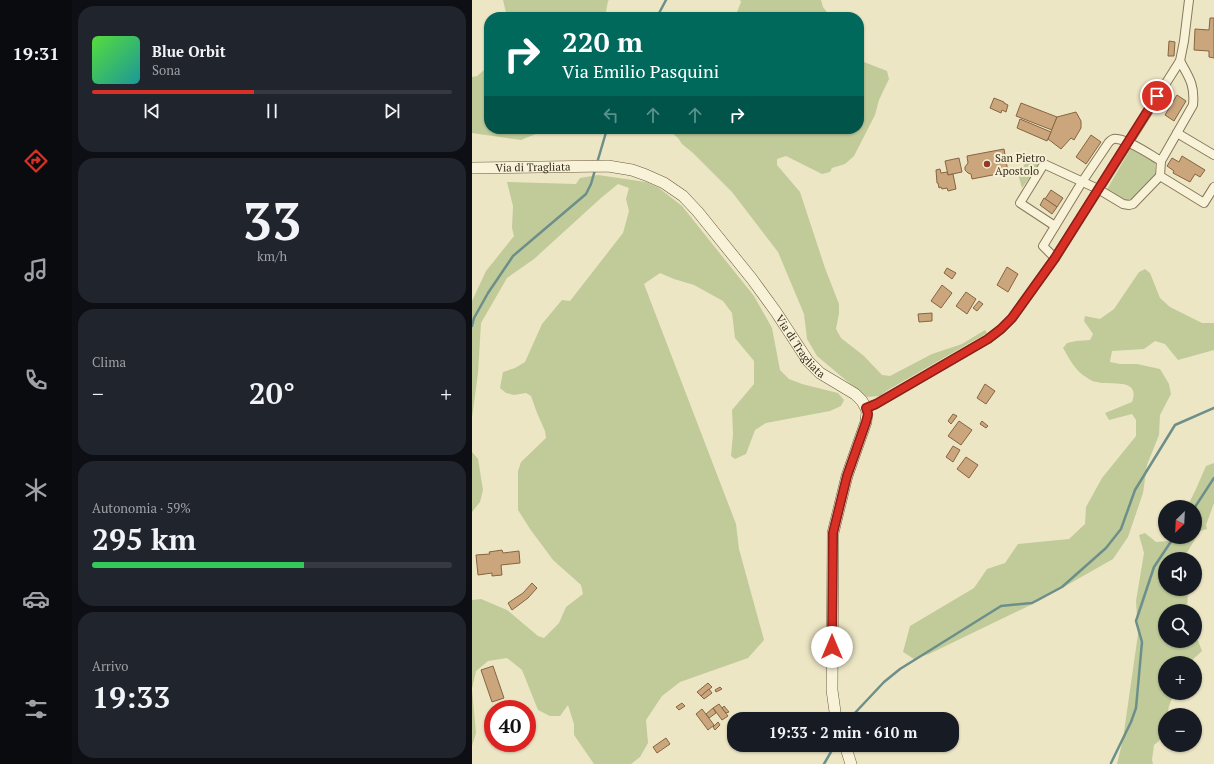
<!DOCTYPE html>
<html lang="it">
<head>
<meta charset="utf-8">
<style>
  :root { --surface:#171b24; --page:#20242c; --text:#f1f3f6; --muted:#9ea1a6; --line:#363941; --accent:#d93025 }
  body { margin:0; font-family:"PT Serif",serif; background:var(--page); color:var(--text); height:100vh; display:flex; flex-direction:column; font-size:15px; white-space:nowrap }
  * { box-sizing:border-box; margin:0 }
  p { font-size:13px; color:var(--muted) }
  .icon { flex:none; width:22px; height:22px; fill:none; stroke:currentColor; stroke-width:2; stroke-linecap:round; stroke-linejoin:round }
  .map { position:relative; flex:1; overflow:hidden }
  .panel { display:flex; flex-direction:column; gap:6px; padding:6px; background:#0d0f14; width:400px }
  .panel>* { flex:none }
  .hud { position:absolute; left:12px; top:12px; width:380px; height:122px; border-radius:16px; box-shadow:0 1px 3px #0004; background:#00695c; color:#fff; overflow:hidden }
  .needle { width:26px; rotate:204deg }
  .controls { position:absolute; left:686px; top:500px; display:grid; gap:8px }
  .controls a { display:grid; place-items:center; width:44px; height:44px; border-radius:50%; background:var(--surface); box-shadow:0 1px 3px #0004; font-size:20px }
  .speed { position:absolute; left:12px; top:700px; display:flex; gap:8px; font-size:20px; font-weight:700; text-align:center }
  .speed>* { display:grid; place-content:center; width:52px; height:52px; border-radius:50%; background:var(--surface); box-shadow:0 1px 3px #0004; line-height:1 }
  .speed .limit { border:6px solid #d22; background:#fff; color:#111 }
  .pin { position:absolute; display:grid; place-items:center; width:34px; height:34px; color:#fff; margin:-17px; border:2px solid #fff; border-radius:50%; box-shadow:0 1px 4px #0007 }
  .me { position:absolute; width:44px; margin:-22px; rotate:0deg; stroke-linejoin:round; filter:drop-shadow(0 0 3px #0008) }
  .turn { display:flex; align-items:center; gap:14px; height:84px; padding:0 12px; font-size:18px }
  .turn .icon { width:52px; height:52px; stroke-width:2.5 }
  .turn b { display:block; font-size:28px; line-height:34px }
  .lanes { display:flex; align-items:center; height:38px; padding:0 12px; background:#0003; justify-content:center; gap:20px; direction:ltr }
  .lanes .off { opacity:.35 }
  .big { font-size:30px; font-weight:700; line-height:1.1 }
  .panel .card { flex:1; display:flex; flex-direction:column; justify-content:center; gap:6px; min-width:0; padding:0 14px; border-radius:16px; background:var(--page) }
  .panel .dial { align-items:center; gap:0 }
  .dial b { font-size:52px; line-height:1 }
  .song { display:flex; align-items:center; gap:12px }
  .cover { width:48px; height:48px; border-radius:6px; background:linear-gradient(135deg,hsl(110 70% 55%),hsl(180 70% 35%)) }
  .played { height:4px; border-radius:2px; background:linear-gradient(90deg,var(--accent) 45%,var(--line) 45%) }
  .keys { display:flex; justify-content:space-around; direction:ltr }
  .heat { display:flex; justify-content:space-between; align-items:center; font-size:22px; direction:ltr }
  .charge { height:6px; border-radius:3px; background:linear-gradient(90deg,#34c759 59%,var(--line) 0) }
  .trip { position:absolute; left:255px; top:712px; width:232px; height:40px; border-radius:16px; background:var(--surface); box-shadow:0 1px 3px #0004; font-weight:700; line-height:40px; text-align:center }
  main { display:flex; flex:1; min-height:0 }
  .tabs { display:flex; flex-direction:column; width:72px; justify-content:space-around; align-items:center; background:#090b0e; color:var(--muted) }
  .tabs .icon { width:28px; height:28px }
  .tabs .selected { color:var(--accent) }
  .tabs b { font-size:18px; color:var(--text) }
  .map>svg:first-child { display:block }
  .green { fill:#c0cb99 }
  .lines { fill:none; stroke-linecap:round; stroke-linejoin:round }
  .stream { stroke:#6d8f8a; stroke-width:2.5 }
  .building { fill:#cba57b; stroke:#866541 }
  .street-casing { stroke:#88785b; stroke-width:10 }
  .secondary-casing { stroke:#6a593e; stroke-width:12 }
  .street { stroke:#f8f2d8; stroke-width:8 }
  .secondary { stroke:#f8f2d8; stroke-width:11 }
  .route-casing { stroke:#8d1f18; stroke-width:10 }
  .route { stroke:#d93025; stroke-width:7 }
  .poi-dot { fill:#96372c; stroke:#f5efd4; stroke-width:1.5 }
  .labels { text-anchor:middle; stroke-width:4; stroke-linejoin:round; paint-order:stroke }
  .poi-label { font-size:11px; fill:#382e1f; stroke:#f5efd4; text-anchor:start }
  .street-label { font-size:11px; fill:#382e1f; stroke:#f5efd4 }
</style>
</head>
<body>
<main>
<nav class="tabs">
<b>19:31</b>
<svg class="icon selected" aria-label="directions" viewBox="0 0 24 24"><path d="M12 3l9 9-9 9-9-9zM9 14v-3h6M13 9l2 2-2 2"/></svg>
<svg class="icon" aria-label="music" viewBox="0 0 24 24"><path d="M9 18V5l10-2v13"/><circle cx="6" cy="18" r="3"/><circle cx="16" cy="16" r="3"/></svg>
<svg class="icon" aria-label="phone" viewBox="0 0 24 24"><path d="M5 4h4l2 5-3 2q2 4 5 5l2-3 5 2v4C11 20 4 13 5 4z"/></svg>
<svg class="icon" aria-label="climate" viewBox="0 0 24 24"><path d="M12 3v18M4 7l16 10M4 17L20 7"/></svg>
<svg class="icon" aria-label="car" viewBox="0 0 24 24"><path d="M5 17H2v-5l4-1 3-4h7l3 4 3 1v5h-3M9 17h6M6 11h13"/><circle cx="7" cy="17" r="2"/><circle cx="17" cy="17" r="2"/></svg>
<svg class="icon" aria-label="filters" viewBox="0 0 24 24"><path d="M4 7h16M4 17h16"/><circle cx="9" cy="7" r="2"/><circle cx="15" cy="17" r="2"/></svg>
</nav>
<section class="panel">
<div class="card">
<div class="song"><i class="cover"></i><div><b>Blue Orbit</b><p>Sona</p></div></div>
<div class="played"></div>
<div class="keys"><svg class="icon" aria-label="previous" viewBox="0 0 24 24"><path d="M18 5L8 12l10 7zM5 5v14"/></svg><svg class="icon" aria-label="pause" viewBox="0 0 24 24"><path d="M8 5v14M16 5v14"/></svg><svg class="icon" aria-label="next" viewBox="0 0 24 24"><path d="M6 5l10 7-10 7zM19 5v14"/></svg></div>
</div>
<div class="card dial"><b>33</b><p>km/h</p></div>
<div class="card"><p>Clima</p>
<div class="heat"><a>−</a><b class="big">20°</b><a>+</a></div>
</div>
<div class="card"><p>Autonomia · 59%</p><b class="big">295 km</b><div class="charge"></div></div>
<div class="card"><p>Arrivo</p><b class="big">19:33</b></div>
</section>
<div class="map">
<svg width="742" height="764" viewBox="0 0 742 764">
  <rect width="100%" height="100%" fill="#ede6c5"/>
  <g class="green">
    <polygon points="31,0 137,0 136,1 133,17 35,17"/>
    <polygon points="268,0 349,0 351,7 359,17 263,17 269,2"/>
    <polygon points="387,59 392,62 415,71 417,79 407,100 403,115 382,156 373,164 360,168 358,172 350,174 314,156 305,159 305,165 328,192 353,268 367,304 367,313 364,329 369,338 392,356 410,375 418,376 460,354 490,344 513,330 515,333 416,390 408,396 395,397 376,382 345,356 335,339 332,314 306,252 260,192 221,153 210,144 206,138 196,129 387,129"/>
    <polygon points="17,66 17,129 76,129 49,140 0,133 0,77 5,76"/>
    <polygon points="659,148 683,163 683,175 661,199 654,201 634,191"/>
    <polygon points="555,161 567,165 550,188 546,174"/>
    <polygon points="126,175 174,182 187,188 210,206 282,296 300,328 308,370 317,379 330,384 366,393 372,400 369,406 358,411 294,423 283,430 274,454 263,459 259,456 261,434 260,410 282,384 282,361 263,338 260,313 251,301 222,285 202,279 188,273 172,284 264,524 267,549 292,640 276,658 208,682 190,696 174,720 176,743 168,757 159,764 122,764 102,735 102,724 96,705 88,716 78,716 66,710 50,670 35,658 16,661 4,671 0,689 4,733 0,746 0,600 9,599 35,610 66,636 72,638 87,623 94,607 111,594 109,585 81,560 58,529 46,510 46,471 49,462 74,438 73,431 65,413 59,396 54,393 42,395 34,393 28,388 31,372 43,368 53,362 70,324 90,300 98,301 151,233 157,211 154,199 157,188 146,184 129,198 62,259 35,278 9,323 6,373 0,418 0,301 14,271 42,236 40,228 41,206 35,182 104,184 108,178"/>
    <path d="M 673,269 L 678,273 L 688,298 L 698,307 L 730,323 L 742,323 L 742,350 L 706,360 L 693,344 L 683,341 L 672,349 L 640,351 L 638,362 L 648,364 L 665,364 L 688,369 L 697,384 L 699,394 L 688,415 L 687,435 L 675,465 L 671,493 L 656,537 L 641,559 L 567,601 L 457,654 L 442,659 L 431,652 L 438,626 L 502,588 L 515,569 L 533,563 L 546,544 L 597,539 L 613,524 L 614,507 L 630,478 L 664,436 L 664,420 L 660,414 L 637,420 L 633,413 L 660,402 C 669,377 638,386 625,382 C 621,382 617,379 614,377 C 603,371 597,358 591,348 L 595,343 L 604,341 L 618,340 L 621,334 L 612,321 L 613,316 L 628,319 L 642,309 L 667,272 Z"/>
    <polygon points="0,452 6,459 11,490 8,502 0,512"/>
    <path d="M 742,463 L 742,503 L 734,525 L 735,529 L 728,531 L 711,559 L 693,559 L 693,589 L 716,590 L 715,611 L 693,611 L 693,641 L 723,641 L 723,633 L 730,651 L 717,663 L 693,663 L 693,693 L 702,693 L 697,706 L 695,715 L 693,715 C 693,730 694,736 682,745 L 680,760 L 681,764 L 645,764 L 651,739 L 666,634 L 664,601 L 672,553 L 667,535 L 673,533 L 684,542 L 698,541 L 700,537 L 723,537 L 723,507 L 715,507 L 724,489 L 734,466 Z"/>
  </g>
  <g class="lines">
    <g class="stream">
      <polyline points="185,17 194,0"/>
      <polyline points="125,163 135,129"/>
      <polyline points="0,326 2,318 16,293 41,256 114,194 119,184 123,170"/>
      <polyline points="723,507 742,478"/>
      <polyline points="379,719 381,715 412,682 428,669 529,606 560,603 590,587 634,548 649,529 663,490 703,425 742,408"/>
      <polyline points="639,763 659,722 664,708 670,642 664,621 682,567 702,537"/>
      <polyline points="352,764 363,745"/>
    </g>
  </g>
  <g class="building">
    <polygon points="738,18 742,18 742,58 737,57 737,51 722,50 723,29 737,30"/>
    <polygon points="697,41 703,42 702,56 696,56"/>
    <polygon points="705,95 714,101 702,121 693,115"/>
    <polygon points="522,98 532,102 532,103 536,105 534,112 530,110 529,113 518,108"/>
    <polygon points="549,103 585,117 580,130 544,116"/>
    <polygon points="604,112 609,121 609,128 602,140 599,138 589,149 576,139 585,117"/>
    <polygon points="548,119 579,132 575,141 545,128"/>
    <polygon points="619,135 629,142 614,164 604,157"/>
    <polygon points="532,149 536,172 500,179 499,174 496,173 493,170 493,167 496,163 495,156"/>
    <polygon points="710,156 733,170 728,177 723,174 718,182 701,173 702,171 695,166 700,158 707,162"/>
    <polygon points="487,158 490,172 476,175 473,161"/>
    <polygon points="468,169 469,173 475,172 476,175 481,174 484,189 476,191 475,188 470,189 469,187 467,188 466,183 465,183 464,170"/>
    <polygon points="579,190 591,198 585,207 573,199"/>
    <polygon points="572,198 585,207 580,214 568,205"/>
    <polygon points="535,267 546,274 536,292 525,285"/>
    <polygon points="475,268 484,273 480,279 472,273"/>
    <polygon points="470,285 480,293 469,308 459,301"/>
    <polygon points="494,292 504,299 495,314 484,306"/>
    <polygon points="507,301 511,304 505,311 501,308"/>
    <polygon points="460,313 460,321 447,322 446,314"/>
    <polygon points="513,384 523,391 514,404 505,398"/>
    <polygon points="481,414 485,416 479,424 476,421"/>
    <polygon points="487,421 500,430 489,445 476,436"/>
    <polygon points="510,421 516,426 514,428 508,424"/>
    <polygon points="481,446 488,450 481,462 474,457"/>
    <polygon points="494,457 506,465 497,478 485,469"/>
    <polygon points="30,550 31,553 47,551 48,563 29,565 30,575 20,576 20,573 6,575 4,555 18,554 17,552"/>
    <polygon points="60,583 65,588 56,598 40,610 36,603 51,593"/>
    <polygon points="21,666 32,698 20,702 9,670"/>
    <polygon points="236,683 240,687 229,696 225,692"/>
    <polygon points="248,687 250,689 244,692 243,690"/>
    <polygon points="237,689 240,693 232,699 229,696"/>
    <polygon points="210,703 213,706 207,710 204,707"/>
    <polygon points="247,704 256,716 250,720 241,708"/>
    <polygon points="252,706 257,712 254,713 250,708"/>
    <polygon points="241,708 244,713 237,718 234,714"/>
    <polygon points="230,709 242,725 236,730 224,714"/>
    <polygon points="266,714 270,719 262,719 262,722 260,719"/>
    <polygon points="246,722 248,725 243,730 241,727"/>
    <polygon points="194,738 198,744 185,753 181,747"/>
  </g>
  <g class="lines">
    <defs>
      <g id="street">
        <polyline points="705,133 742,155"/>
        <polyline points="688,176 732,203 742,187"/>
        <polyline points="583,226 548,203 572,164 626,189 651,204 657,205 661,204 688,176 689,161"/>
        <path d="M 583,258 L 571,246 L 610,182 L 637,142 C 639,140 642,138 645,139 C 659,141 677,154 689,161 L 721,105 C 723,85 717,77 708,61"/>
        <polyline points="394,408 404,404 516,339 529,329 540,318 583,258 708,61 712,41 717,0"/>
      </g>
      <g id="secondary">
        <path id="s1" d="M 0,168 L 136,166 L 160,170 L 174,175 L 192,183 L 211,196 L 226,212 L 280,279 L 304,312 L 336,361 L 348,373 L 383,394 L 390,401 L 394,408 L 395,412 L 394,422 L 375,476 L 361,533 L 360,690 L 364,719"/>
        <polyline points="373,745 379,764"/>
      </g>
    </defs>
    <use href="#street" class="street-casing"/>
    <use href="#secondary" class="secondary-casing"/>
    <use href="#street" class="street"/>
    <use href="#secondary" class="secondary"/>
  </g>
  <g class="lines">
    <defs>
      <polyline id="route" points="360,647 361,533 375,476 394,422 396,414 394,408 404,404 516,339 529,329 540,318 583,258 685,96"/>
    </defs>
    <use href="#route" class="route-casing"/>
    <use href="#route" class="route"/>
  </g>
  <circle class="poi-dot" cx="515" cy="164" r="4"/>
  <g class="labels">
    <g class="poi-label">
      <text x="523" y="162">San Pietro<tspan x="523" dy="13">Apostolo</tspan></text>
    </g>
    <g class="street-label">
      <text dy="4" stroke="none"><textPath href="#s1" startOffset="61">Via di Tragliata</textPath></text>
      <text dy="4" stroke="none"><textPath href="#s1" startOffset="409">Via di Tragliata</textPath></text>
    </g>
  </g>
</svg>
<div class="controls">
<a><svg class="needle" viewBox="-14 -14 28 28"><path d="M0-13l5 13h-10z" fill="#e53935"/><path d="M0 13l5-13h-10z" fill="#9ea1a6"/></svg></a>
<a><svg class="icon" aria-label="sound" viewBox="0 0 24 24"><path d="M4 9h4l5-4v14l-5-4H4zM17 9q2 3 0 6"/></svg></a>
<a><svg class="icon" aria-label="search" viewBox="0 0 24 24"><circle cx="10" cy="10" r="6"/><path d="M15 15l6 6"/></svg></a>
<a>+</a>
<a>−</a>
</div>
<div class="speed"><div class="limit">40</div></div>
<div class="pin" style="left:685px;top:96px;background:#d93025"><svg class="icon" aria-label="arrive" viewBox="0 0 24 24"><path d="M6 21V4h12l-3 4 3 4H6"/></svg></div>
<svg class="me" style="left:360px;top:647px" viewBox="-20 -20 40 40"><circle r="19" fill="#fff"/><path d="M0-13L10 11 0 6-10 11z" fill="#d93025"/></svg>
<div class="trip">19:33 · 2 min · 610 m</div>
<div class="hud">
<div class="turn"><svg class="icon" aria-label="right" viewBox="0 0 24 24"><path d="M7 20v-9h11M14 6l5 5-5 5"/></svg><div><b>220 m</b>Via Emilio Pasquini</div></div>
<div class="lanes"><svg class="icon off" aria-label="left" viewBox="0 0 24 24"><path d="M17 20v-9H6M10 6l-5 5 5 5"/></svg><svg class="icon off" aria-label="ahead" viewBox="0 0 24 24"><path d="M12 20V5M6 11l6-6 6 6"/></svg><svg class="icon off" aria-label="ahead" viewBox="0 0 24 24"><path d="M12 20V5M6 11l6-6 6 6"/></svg><svg class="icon" aria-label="right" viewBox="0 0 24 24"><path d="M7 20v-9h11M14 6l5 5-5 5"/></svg></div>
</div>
</div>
</main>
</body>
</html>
